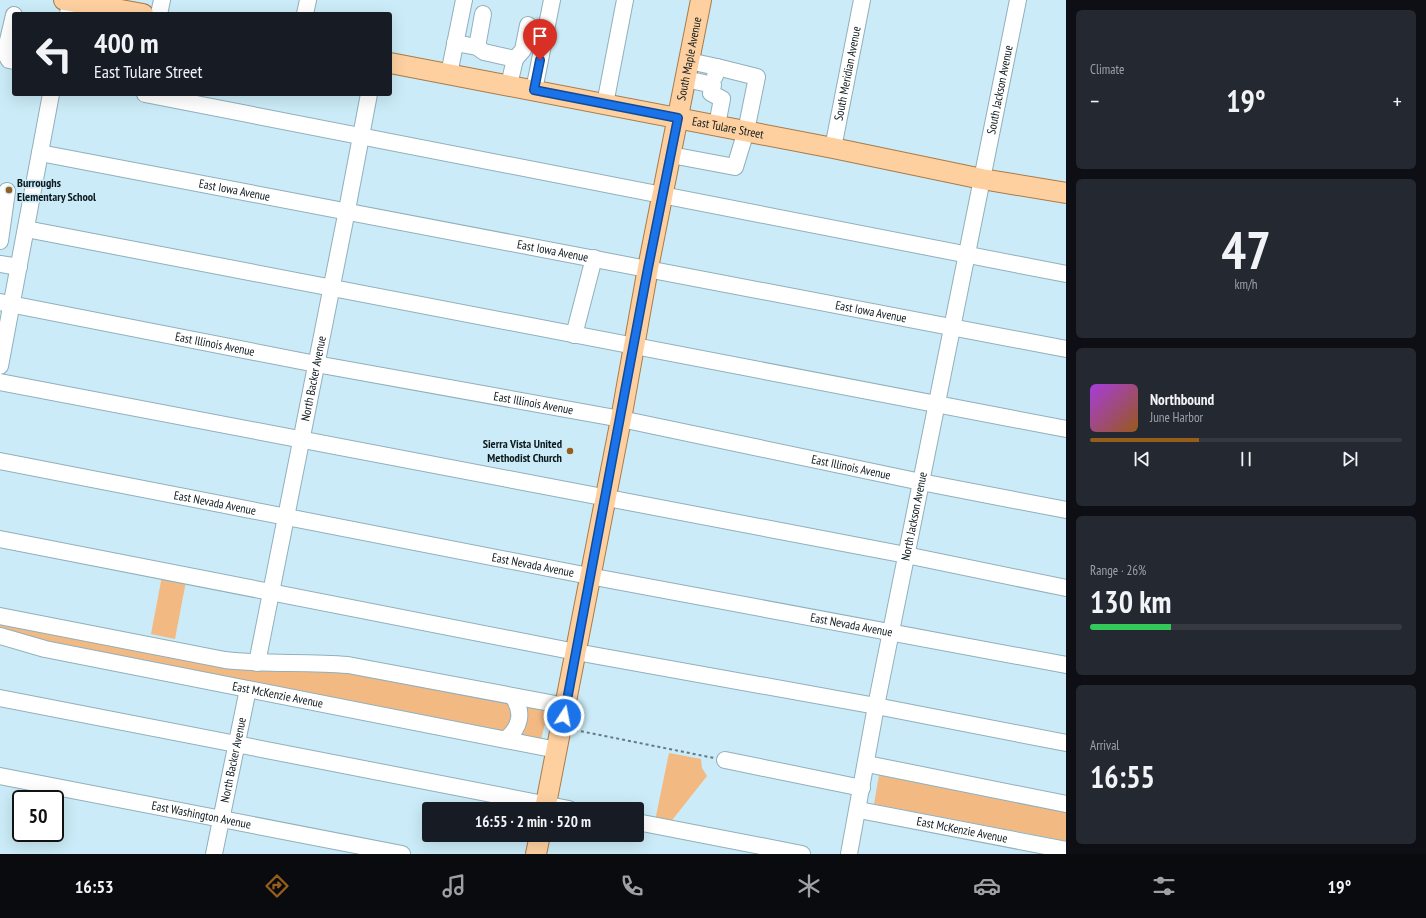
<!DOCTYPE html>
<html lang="en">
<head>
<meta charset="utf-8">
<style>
  :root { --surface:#171b24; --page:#242831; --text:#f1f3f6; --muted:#9ea1a6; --line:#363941; --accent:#975d1b }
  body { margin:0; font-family:"PT Sans Narrow",sans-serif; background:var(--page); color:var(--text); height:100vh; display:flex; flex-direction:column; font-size:15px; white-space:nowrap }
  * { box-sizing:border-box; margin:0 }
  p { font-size:13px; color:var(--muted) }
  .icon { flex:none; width:22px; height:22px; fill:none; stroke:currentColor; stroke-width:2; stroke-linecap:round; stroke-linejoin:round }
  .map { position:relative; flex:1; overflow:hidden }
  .drawer { display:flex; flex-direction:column; gap:10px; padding:10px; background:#0d0f14; width:360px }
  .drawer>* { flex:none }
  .guide { position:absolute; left:12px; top:12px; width:380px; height:84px; border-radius:4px; box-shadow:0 4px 16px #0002; background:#171b24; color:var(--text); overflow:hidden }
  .speed { position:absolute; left:12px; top:790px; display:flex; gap:8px; font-size:20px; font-weight:700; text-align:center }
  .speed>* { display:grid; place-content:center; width:52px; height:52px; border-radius:50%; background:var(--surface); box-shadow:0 4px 16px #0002; line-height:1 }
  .speed .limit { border:2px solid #111; border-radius:6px; background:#fff; color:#111 }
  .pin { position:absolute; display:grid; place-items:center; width:34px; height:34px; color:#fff; margin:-41px -17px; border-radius:50% 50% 50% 0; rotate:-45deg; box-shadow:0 0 4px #0007 }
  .pin .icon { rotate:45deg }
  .me { position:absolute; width:44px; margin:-22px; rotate:11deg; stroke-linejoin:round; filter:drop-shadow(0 0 3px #0008) }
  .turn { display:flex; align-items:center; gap:14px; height:84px; padding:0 16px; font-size:18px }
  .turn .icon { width:52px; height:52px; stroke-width:2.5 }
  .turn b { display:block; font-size:28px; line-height:34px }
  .big { font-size:30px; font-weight:600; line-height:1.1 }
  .drawer .widget { flex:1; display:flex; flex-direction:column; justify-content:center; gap:6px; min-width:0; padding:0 14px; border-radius:6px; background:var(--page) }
  .drawer .dial { align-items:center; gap:0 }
  .dial b { font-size:52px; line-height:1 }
  .song { display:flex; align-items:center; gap:12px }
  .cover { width:48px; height:48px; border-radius:6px; background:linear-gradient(135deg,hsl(280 70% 55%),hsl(30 70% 35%)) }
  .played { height:4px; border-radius:2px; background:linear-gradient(90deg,var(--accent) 35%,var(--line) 35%) }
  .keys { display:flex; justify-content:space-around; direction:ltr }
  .heat { display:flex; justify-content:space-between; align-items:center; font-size:22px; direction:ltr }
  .charge { height:6px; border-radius:3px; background:linear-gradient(90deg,#34c759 26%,var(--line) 0) }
  .trip { position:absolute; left:422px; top:802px; width:222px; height:40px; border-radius:4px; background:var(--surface); box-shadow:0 4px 16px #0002; font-weight:600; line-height:40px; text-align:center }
  .menu { display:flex; height:64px; justify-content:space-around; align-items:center; background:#090b0e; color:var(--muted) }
  .menu .icon { width:28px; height:28px }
  .menu .selected { color:var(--accent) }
  .menu b { font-size:18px; color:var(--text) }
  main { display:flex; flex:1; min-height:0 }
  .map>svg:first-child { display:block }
  .green { fill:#f3b983 }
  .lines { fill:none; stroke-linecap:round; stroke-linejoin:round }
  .minor-casing { stroke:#90b0bb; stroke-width:18 }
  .major-casing { stroke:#aa7b49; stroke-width:22 }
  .path { stroke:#657b83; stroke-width:2; stroke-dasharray:3 3; stroke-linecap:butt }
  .minor { stroke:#fff; stroke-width:16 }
  .major { stroke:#fed0a0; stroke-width:20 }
  .route-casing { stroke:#114b97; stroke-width:10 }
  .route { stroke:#1a73e8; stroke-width:7 }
  .poi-dot { fill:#975d1b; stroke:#caebf7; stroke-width:1.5 }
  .labels { text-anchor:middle; stroke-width:3; stroke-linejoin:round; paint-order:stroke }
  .street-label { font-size:12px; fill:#0d191d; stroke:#caebf7 }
  .poi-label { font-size:12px; font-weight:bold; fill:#0d191d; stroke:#caebf7; text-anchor:start }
</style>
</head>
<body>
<main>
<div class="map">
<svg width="1066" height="854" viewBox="0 0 1066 854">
  <rect width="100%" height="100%" fill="#caebf7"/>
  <g class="green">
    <polygon points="162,576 186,581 175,639 151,634"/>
    <polygon points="0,622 244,670 330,670 506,702 513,709 511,725 504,731 500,732 47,643 0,627"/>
    <path d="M 526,705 C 534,707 545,707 547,716 L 541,739 L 520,736 C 526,728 529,716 526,705 Z"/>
    <polygon points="669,753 701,759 702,768 707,776 669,824 655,821"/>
    <polygon points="879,775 1066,810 1066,841 874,804"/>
  </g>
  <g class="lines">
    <defs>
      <g id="minor">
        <polyline points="68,14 70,1"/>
        <polyline points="159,14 162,0"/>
        <polyline points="305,14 308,0"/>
        <polyline points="14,15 5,53 9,60 14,61"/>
        <polyline points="455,43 477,47 484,52 515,59 509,85"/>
        <polyline points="477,47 483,14"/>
        <polyline points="515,59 523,50 528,25"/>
        <polyline points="689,61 717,67 715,76"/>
        <polyline points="449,74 464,0"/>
        <polyline points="686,79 713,85 711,93 722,99 717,125"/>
        <polyline points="534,90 552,0"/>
        <polyline points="145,94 1066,274"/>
        <polyline points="605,104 625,0"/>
        <path id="s1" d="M 833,148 L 862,0"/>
        <path id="s2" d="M 40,153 L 1066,349"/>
        <polyline points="671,155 735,167 746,131 757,77 717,67"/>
        <polyline points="26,229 1066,429"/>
        <polyline points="0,241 7,191"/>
        <polyline points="0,264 19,267"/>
        <path id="s3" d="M 0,302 L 316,364 L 621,419 L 921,482 L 1066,510"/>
        <polyline points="574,335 594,258"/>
        <polyline points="0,366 51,94"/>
        <polyline points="0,382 906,555 1066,588"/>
        <path id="s4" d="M 0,461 L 589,576 L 1066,665"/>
        <polyline points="0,539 576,652 876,706 1066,743"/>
        <path d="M 0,616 L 225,660 C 266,665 307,661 348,665 L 566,706"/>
        <path id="s5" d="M 0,636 L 45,649 L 557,750"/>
        <path id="s6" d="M 257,663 L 347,210 L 369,94"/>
        <polyline points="0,698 569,809"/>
        <path d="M 506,739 C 520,728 524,712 513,697"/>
        <polyline points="725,760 862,788"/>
        <polyline points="867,764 1066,804"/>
        <path id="s7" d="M 0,776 L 402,854"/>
        <path id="s8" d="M 859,810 L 1066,850"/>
        <polyline points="637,822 802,854"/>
        <path id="s9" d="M 214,854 L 248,689"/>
        <path id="s10" d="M 849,854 L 876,706 L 1018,0"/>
      </g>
      <g id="major">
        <polyline points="64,0 143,14"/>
        <path id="s11" d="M 390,63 L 833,148 L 982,179 L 1066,193"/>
        <path id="s12" d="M 545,809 L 621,419 L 648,268 L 701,0"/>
        <polyline points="536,854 540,835"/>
      </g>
    </defs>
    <use href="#minor" class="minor-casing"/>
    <use href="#major" class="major-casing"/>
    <polyline class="path" points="575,730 714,758"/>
    <use href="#minor" class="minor"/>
    <use href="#major" class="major"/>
  </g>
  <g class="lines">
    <defs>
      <polyline id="route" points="540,60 534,90 678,118 648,268 564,716"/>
    </defs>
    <use href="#route" class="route-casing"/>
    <use href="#route" class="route"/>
  </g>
  <g class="poi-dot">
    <circle cx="9" cy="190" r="4"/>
    <circle cx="570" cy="451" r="4"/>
  </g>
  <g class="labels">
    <g class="street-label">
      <text dy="4" stroke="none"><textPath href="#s12" startOffset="764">South Maple Avenue</textPath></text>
      <text dy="4" stroke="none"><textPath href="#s1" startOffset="76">South Meridian Avenue</textPath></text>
      <text dy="4" stroke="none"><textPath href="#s10" startOffset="779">South Jackson Avenue</textPath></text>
      <text dy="4" stroke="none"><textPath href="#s11" startOffset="344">East Tulare Street</textPath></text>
      <text dy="4" stroke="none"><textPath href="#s2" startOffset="198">East Iowa Avenue</textPath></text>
      <text dy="4" stroke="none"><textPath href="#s2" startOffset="522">East Iowa Avenue</textPath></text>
      <text dy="4" stroke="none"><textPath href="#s2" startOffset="846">East Iowa Avenue</textPath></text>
      <text dy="4" stroke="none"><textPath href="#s3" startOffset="219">East Illinois Avenue</textPath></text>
      <text dy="4" stroke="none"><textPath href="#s6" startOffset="290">North Backer Avenue</textPath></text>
      <text dy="4" stroke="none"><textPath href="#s3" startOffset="543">East Illinois Avenue</textPath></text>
      <text dy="4" stroke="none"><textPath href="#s3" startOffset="867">East Illinois Avenue</textPath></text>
      <text dy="4" stroke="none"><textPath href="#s4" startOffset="219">East Nevada Avenue</textPath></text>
      <text dy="4" stroke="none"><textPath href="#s10" startOffset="344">North Jackson Avenue</textPath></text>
      <text dy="4" stroke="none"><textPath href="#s4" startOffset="543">East Nevada Avenue</textPath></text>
      <text dy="4" stroke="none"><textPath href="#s4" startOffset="867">East Nevada Avenue</textPath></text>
      <text dy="4" stroke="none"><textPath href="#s5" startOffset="284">East McKenzie Avenue</textPath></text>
      <text dy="4" stroke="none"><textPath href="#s9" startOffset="96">North Backer Avenue</textPath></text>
      <text dy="4" stroke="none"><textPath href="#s7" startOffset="205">East Washington Avenue</textPath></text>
      <text dy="4" stroke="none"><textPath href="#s8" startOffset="105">East McKenzie Avenue</textPath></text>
    </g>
    <g class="poi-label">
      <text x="17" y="187">Burroughs<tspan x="17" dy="14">Elementary School</tspan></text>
      <text x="562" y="448" text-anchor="end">Sierra Vista United<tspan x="562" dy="14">Methodist Church</tspan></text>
    </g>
  </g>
</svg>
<div class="speed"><div class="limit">50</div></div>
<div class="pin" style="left:540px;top:60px;background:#d93025"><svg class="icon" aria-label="arrive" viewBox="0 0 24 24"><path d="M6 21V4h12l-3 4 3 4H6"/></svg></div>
<svg class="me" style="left:564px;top:716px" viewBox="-20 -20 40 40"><circle r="17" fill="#1a73e8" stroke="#fff" stroke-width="3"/><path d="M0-11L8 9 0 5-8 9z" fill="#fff"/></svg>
<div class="trip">16:55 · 2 min · 520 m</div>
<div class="guide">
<div class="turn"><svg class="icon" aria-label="left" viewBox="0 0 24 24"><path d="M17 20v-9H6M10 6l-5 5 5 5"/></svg><div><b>400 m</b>East Tulare Street</div></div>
</div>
</div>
<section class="drawer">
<div class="widget"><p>Climate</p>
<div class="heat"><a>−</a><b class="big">19°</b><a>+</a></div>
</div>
<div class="widget dial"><b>47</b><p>km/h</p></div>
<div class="widget">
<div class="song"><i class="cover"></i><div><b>Northbound</b><p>June Harbor</p></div></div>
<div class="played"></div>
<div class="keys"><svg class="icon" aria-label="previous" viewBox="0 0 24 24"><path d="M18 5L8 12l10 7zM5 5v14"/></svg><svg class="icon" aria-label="pause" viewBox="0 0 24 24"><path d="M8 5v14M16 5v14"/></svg><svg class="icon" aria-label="next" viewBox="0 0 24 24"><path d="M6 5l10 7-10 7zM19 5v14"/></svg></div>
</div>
<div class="widget"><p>Range · 26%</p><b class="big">130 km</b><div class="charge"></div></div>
<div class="widget"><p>Arrival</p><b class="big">16:55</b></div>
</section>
</main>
<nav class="menu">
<b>16:53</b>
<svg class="icon selected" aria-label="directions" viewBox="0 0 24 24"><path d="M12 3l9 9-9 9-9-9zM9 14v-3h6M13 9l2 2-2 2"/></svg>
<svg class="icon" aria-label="music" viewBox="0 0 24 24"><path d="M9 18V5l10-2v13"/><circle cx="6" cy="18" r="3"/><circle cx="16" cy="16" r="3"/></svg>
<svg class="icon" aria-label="phone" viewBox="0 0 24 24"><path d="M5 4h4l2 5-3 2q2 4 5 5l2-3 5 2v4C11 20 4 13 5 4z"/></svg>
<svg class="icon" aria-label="climate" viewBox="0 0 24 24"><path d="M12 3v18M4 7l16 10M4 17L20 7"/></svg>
<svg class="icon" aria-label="car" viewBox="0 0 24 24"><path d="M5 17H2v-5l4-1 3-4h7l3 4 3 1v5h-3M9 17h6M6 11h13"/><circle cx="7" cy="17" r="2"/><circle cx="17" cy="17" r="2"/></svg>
<svg class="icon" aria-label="filters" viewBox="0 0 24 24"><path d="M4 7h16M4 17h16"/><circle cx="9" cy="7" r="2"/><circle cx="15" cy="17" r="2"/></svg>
<b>19°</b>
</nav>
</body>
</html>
